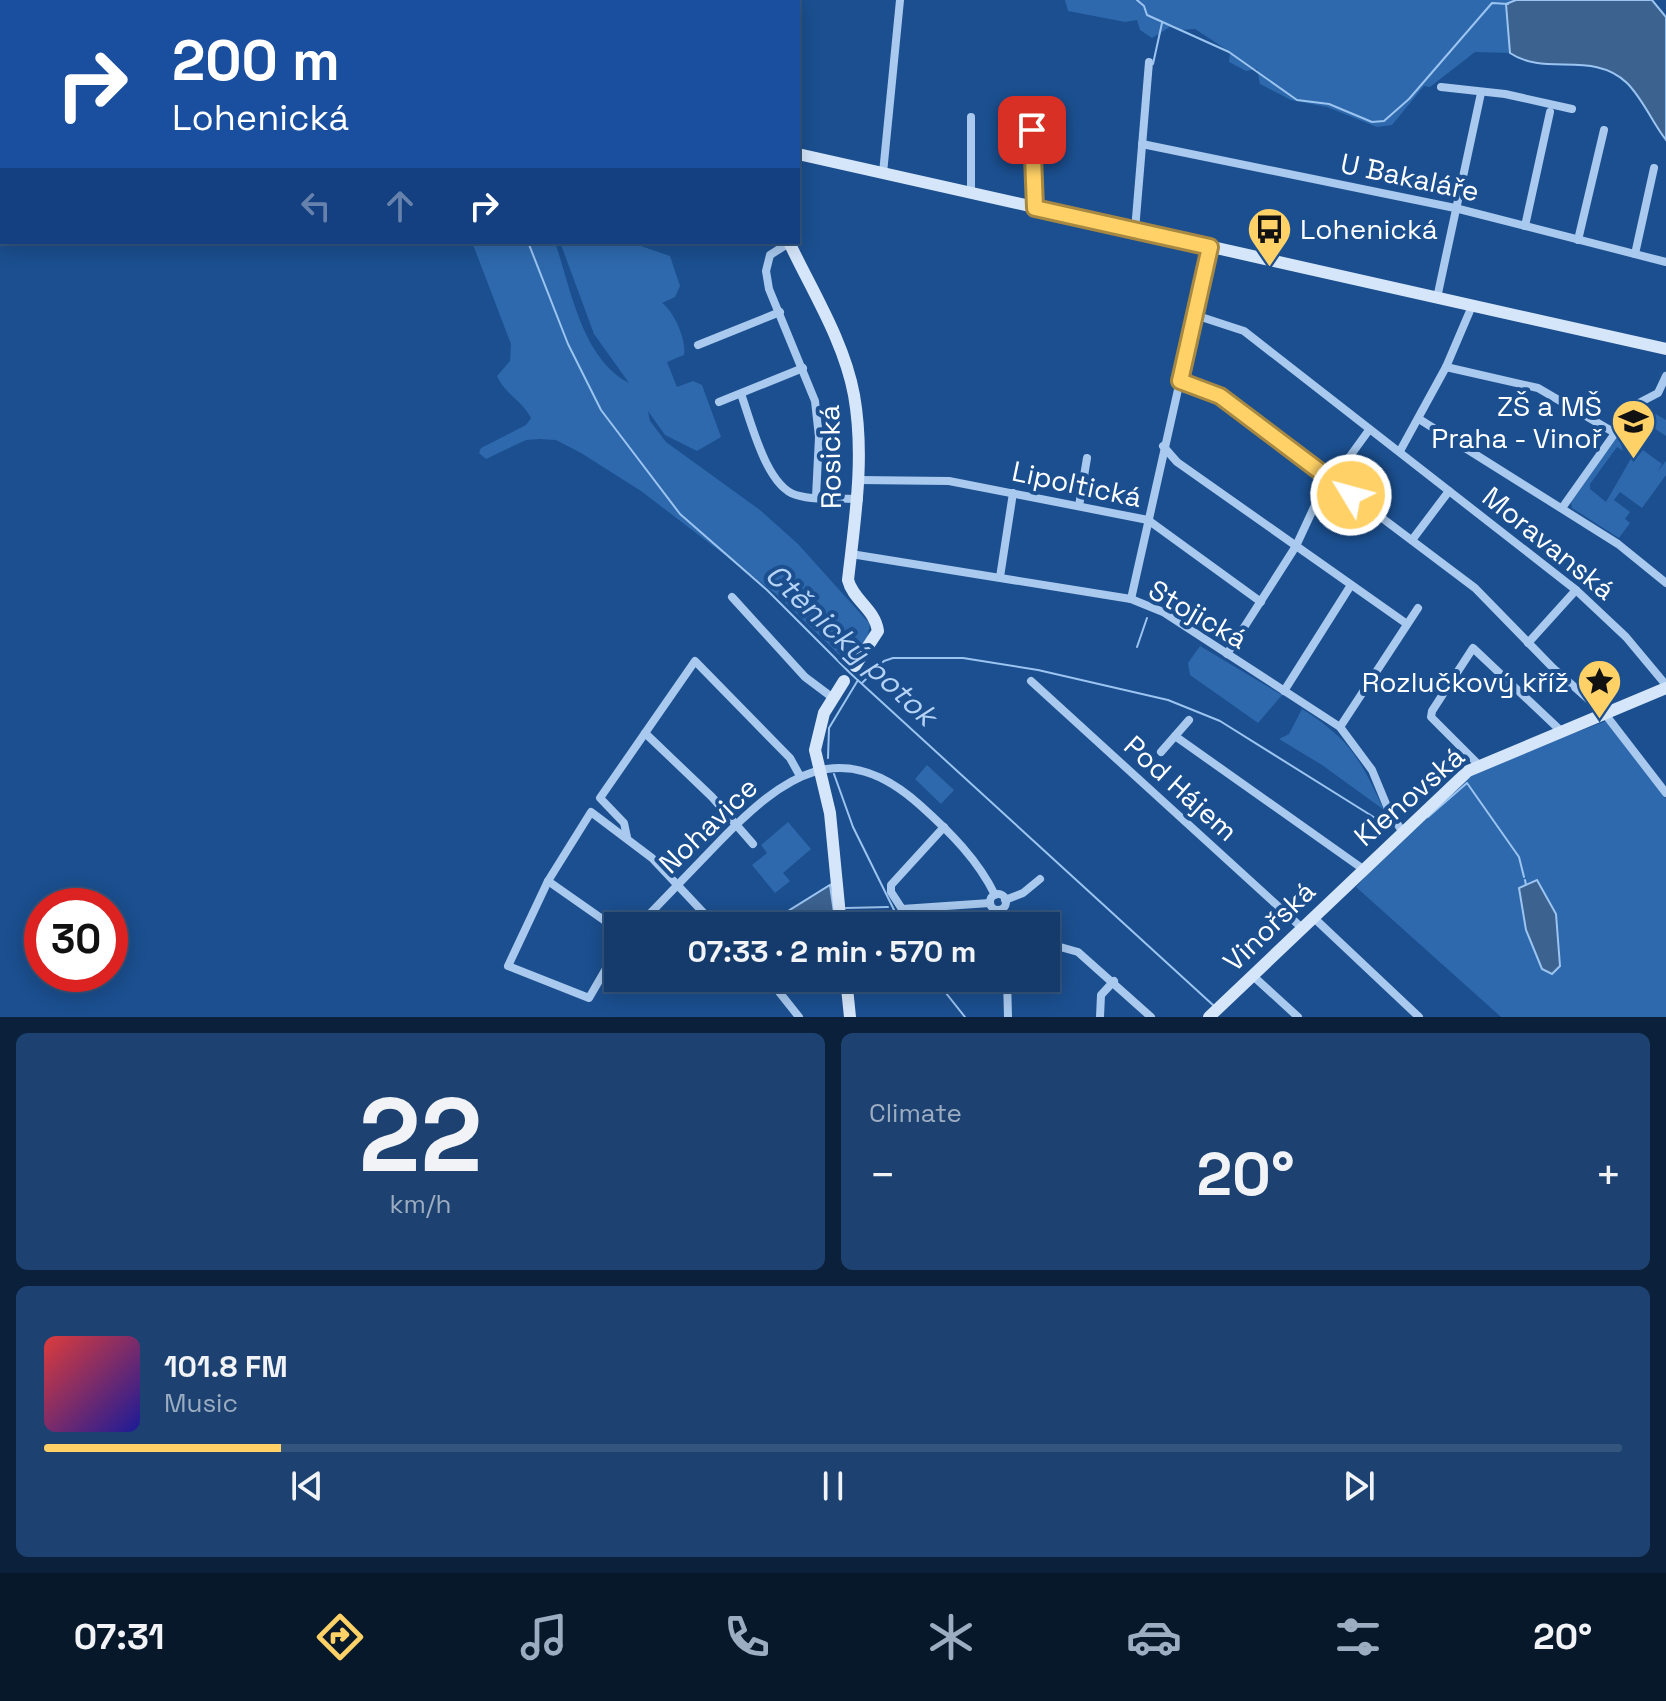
<!DOCTYPE html>
<html lang="en">
<head>
<meta charset="utf-8">
<style>
  :root { --surface:#143b6b; --page:#1d4271; --text:#f1f3f6; --muted:#9dadc1; --line:#33557e; --accent:#ffd166 }
  body { margin:0; font-family:"Space Grotesk",sans-serif; background:var(--page); color:var(--text); height:100vh; display:flex; flex-direction:column; font-size:30px; white-space:nowrap }
  * { box-sizing:border-box; margin:0 }
  p { font-size:26px; color:var(--muted) }
  .icon { flex:none; width:44px; height:44px; fill:none; stroke:currentColor; stroke-width:2; stroke-linecap:round; stroke-linejoin:round }
  .map { position:relative; height:1017px; overflow:hidden }
  .sheet { display:flex; flex-direction:column; gap:16px; padding:16px; background:#0b203b; flex:1 }
  .sheet>* { flex:none }
  .hud { position:absolute; left:0px; top:0px; width:800px; height:244px; box-shadow:0 4px 20px #0003,0 0 0 2px var(--line); background:#1a4fa0; color:#fff; overflow:hidden }
  .speed { position:absolute; left:24px; top:888px; display:flex; gap:16px; font-size:40px; font-weight:700; text-align:center }
  .speed>* { display:grid; place-content:center; width:104px; height:104px; border-radius:50%; background:var(--surface); box-shadow:0 4px 20px #0003,0 0 0 2px var(--line); line-height:1 }
  .speed .limit { border:12px solid #d22; background:#fff; color:#111 }
  .pin { position:absolute; display:grid; place-items:center; width:68px; height:68px; color:#fff; margin:-34px; border-radius:16px; box-shadow:0 4px 12px #0006 }
  .me { position:absolute; width:88px; margin:-44px; rotate:307deg; stroke-linejoin:round; filter:drop-shadow(0 0 6px #0008) }
  .turn { display:flex; align-items:center; gap:28px; height:168px; padding:0 40px; font-size:36px }
  .turn .icon { width:104px; height:104px; stroke-width:2.5 }
  .turn b { display:block; font-size:56px; line-height:68px }
  .lanes { display:flex; align-items:center; height:76px; padding:0 40px; background:#0003; justify-content:center; gap:40px; direction:ltr }
  .lanes .off { opacity:.35 }
  .big { font-size:60px; font-weight:700; line-height:1.1 }
  .sheet .card { flex:1; display:flex; flex-direction:column; justify-content:center; gap:12px; min-width:0; padding:0 28px; border-radius:12px; background:var(--page) }
  .sheet .dial { align-items:center; gap:0 }
  .dial b { font-size:104px; line-height:1 }
  .song { display:flex; align-items:center; gap:24px }
  .cover { width:96px; height:96px; border-radius:12px; background:linear-gradient(135deg,hsl(0 70% 55%),hsl(240 70% 35%)) }
  .played { height:8px; border-radius:4px; background:linear-gradient(90deg,var(--accent) 15%,var(--line) 15%) }
  .keys { display:flex; justify-content:space-around; direction:ltr }
  .heat { display:flex; justify-content:space-between; align-items:center; font-size:44px; direction:ltr }
  .sheet .tiles { flex:1; display:grid; gap:16px; grid-template-columns:1fr 1fr }
  .card:last-child { grid-column:span 2 }
  .trip { position:absolute; left:604px; top:912px; width:456px; height:80px; border-radius:0px; background:var(--surface); box-shadow:0 4px 20px #0003,0 0 0 2px var(--line); font-weight:700; line-height:80px; text-align:center }
  .dock { display:flex; height:128px; justify-content:space-around; align-items:center; background:#08182b; color:var(--muted) }
  .dock .icon { width:56px; height:56px }
  .dock .active { color:var(--accent) }
  .dock b { font-size:36px; color:var(--text) }
  .map>svg:first-child { display:block }
  .green { fill:#2e69ad }
  .water { fill:#3c6290; stroke:#9cc4f0; stroke-width:2 }
  .lines { fill:none; stroke-linecap:round; stroke-linejoin:round }
  .stream { stroke:#9cc4f0; stroke-width:2 }
  .street { stroke:#a9c9ee; stroke-width:8 }
  .secondary { stroke:#d6e6fa; stroke-width:12 }
  .route-casing { stroke:#a68842; stroke-width:20 }
  .route { stroke:#ffd166; stroke-width:14 }
  .labels { text-anchor:middle; stroke-width:8; stroke-linejoin:round; paint-order:stroke }
  .street-label { font-size:28px; fill:#fff; stroke:#1b4f8f }
  .poi-label { font-size:28px; fill:#fff; stroke:#1b4f8f; text-anchor:end }
  .water-label { font-size:30px; font-style:italic; fill:#b5d3f5; stroke:#1b4f8f }
</style>
</head>
<body>
<div class="map">
<svg width="1666" height="1017" viewBox="0 0 1666 1017">
  <rect width="100%" height="100%" fill="#1b4f8f"/>
  <g class="green">
    <polygon points="1065,0 1516,0 1506,4 1510,53 1475,52 1430,87 1424,86 1392,125 1377,127 1327,107 1291,100 1260,84 1257,69 1246,71 1229,62 1230,52 1195,29 1181,30 1173,25 1152,38 1140,30 1137,20 1125,22 1068,11"/>
    <path d="M 472,242 L 510,242 L 512,246 L 555,242 C 571,289 582,359 629,383 L 594,334 L 560,242 L 629,242 L 670,256 L 680,286 L 675,297 L 662,303 C 674,311 687,341 684,355 L 667,362 L 677,387 L 693,381 L 702,385 L 721,437 L 697,451 L 665,435 L 648,411 L 650,421 L 666,442 L 760,510 L 798,544 L 870,624 L 867,640 L 850,665 L 776,594 L 641,491 L 581,453 L 556,440 L 540,439 L 526,440 L 486,459 L 479,453 L 481,448 L 526,425 L 531,418 C 522,401 504,393 497,376 L 510,361 L 511,344 Z"/>
    <polygon points="1640,405 1666,420 1666,436 1639,418 1621,444 1623,451 1617,447 1590,484 1590,489 1606,502 1633,455 1638,456 1643,450 1662,464 1658,471 1666,461 1666,475 1642,508 1620,492 1614,500 1630,512 1625,519 1630,523 1619,538 1572,508 1571,502"/>
    <polygon points="1200,646 1282,695 1258,723 1190,675 1188,663"/>
    <path d="M 1302,709 C 1351,740 1360,759 1384,810 L 1322,765 L 1279,739 L 1289,734 Z"/>
    <polygon points="1609,720 1666,799 1666,1017 1501,1017 1356,887 1407,830 1480,768"/>
    <polygon points="927,765 954,790 941,804 915,779"/>
    <polygon points="788,822 811,849 783,873 790,881 775,893 752,865 767,853 761,845"/>
  </g>
  <g class="water">
    <path d="M 1516,0 L 1652,0 L 1666,17 L 1666,140 C 1652,122 1643,99 1627,83 C 1593,50 1545,77 1510,53 L 1506,4 Z"/>
    <polygon points="1537,880 1556,914 1560,966 1552,974 1542,969 1526,930 1519,888"/>
    <polygon points="830,885 836,926 799,926 785,913"/>
  </g>
  <g class="lines">
    <g class="stream">
      <polyline points="438,0 439,2"/>
      <polyline points="1137,0 1144,6 1147,15 1229,52 1297,100 1329,104 1372,122 1384,121 1409,99 1492,3 1508,4"/>
      <polyline points="1153,64 1162,23"/>
      <polyline points="528,242 568,344 601,410 680,514 767,590 850,673 1213,1005"/>
      <polyline points="1137,647 1147,618"/>
      <polyline points="862,683 884,661 893,658 963,658 1038,670 1168,700 1220,721 1388,826"/>
      <polyline points="828,758 829,728 858,680"/>
      <polyline points="834,774 853,827 902,926"/>
      <polyline points="1428,817 1467,783 1519,857 1524,877"/>
      <polyline points="1525,880 1526,885"/>
      <polyline points="846,908 888,907"/>
      <polyline points="934,978 965,1017"/>
    </g>
    <g class="street">
      <polyline points="170,2 171,0"/>
      <polyline points="1441,87 1505,94 1572,109"/>
      <polyline points="1030,108 1035,208"/>
      <polyline points="971,117 971,193"/>
      <polyline points="0,119 2,117"/>
      <polyline points="1142,144 1455,208 1666,262"/>
      <polyline points="0,153 2,156"/>
      <polyline points="883,173 900,0"/>
      <polyline points="1525,226 1550,112"/>
      <polyline points="1135,230 1149,62"/>
      <polyline points="1578,240 1604,130"/>
      <polyline points="789,243 770,255 766,271 769,289 815,401 819,437 816,497"/>
      <polyline points="1635,254 1654,168"/>
      <polyline points="1437,298 1481,93"/>
      <polyline points="1195,315 1244,331 1576,590 1626,637 1666,685"/>
      <polyline points="698,345 780,312"/>
      <polyline points="1446,367 1538,388 1615,433"/>
      <polyline points="1180,381 1220,396 1475,588 1553,668 1605,714 1666,793"/>
      <path d="M 741,394 C 751,421 766,486 796,495 C 815,501 840,498 859,499"/>
      <polyline points="719,402 803,368"/>
      <polyline points="1419,419 1618,544 1666,583"/>
      <polyline points="1163,446 1177,462 1407,624"/>
      <polyline points="1400,451 1446,367 1472,306"/>
      <polyline points="859,480 949,481 1148,520 1261,602"/>
      <polyline points="1079,506 1087,458"/>
      <polyline points="1562,508 1635,405 1658,393 1666,376"/>
      <polyline points="1412,540 1449,491"/>
      <polyline points="851,554 1131,599 1163,612 1340,727 1372,770 1389,811 1402,831"/>
      <polyline points="1000,577 1013,493"/>
      <polyline points="732,597 805,677 833,698"/>
      <polyline points="1131,599 1210,247"/>
      <polyline points="1528,643 1576,590"/>
      <polyline points="1227,654 1296,546 1316,503 1369,430"/>
      <polyline points="1031,681 1302,928"/>
      <polyline points="1284,691 1351,585"/>
      <polyline points="1340,727 1418,608"/>
      <polyline points="645,733 712,797 753,844"/>
      <polyline points="1175,736 1363,869"/>
      <polyline points="1161,752 1189,720"/>
      <polyline points="1478,764 1431,717 1432,711 1473,648 1561,731"/>
      <polyline points="944,827 891,885 891,892 902,909 990,903"/>
      <polyline points="627,837 624,823 600,798 695,661 790,758 800,776"/>
      <polyline points="548,881 618,930"/>
      <circle cx="998" cy="902" r="8"/>
      <polyline points="1005,900 1023,893 1040,879"/>
      <polyline points="1000,910 1004,926"/>
      <polyline points="1313,917 1419,1017"/>
      <path d="M 638,926 C 665,898 692,870 719,842 C 783,776 841,733 921,806 C 950,832 978,860 995,895"/>
      <polyline points="1046,943 1078,952 1151,1017"/>
      <polyline points="618,948 589,998 508,966 548,881 591,812 652,858 716,926"/>
      <polyline points="1252,975 1298,1017"/>
      <polyline points="768,978 799,1017"/>
      <polyline points="972,978 1007,982"/>
      <polyline points="1007,978 1008,1017"/>
      <polyline points="1100,1017 1101,995 1114,981"/>
    </g>
    <g class="secondary">
      <polyline points="103,0 112,2"/>
      <polyline points="374,0 375,2"/>
      <polyline points="798,154 1666,349"/>
      <path d="M 789,242 C 812,291 844,341 854,395 C 865,457 855,518 848,580 C 853,600 875,609 878,631 L 855,666"/>
      <polyline points="841,926 830,813 815,750 824,713 844,681"/>
      <polyline points="846,978 850,1017"/>
      <polyline points="1209,1017 1468,771 1666,688"/>
    </g>
  </g>
  <g class="lines">
    <defs>
      <polyline id="route" points="1032,130 1035,208 1210,247 1180,381 1220,396 1351,495"/>
    </defs>
    <use href="#route" class="route-casing"/>
    <use href="#route" class="route"/>
  </g>
  <defs>
    <symbol id="bus-pin" viewBox="-11 -11 22 30"><path d="M0 17L-7.5 6A9.5 9.5 0 1 1 7.5 6Z" fill="#ffd166" stroke="#1b4f8f"/><path d="M-5-6H5V4H4V6H2V4H-2V6H-4V4H-5ZM-3.5-4V0h7V-4ZM-3.5 1.2v1.5H-2V1.2ZM2 1.2v1.5H3.5V1.2Z" fill="#111"/></symbol>
    <symbol id="school-pin" viewBox="-11 -11 22 30"><path d="M0 17L-7.5 6A9.5 9.5 0 1 1 7.5 6Z" fill="#ffd166" stroke="#1b4f8f"/><path d="M0-5L7-2L0 1L-7-2ZM-4 1L0 2.5L4 1V4Q0 6-4 4Z" fill="#111"/></symbol>
    <symbol id="sight-pin" viewBox="-11 -11 22 30"><path d="M0 17L-7.5 6A9.5 9.5 0 1 1 7.5 6Z" fill="#ffd166" stroke="#1b4f8f"/><path d="M0-6L1.8-2.2L6-1.7L2.9 1.2L3.7 5.4L0 3.3L-3.7 5.4L-2.9 1.2L-6-1.7L-1.8-2.2Z" fill="#111"/></symbol>
  </defs>
  <g fill-rule="evenodd">
    <use href="#bus-pin" x="1244" y="204" width="51" height="69"/>
    <use href="#school-pin" x="1608" y="396" width="51" height="69"/>
    <use href="#sight-pin" x="1574" y="656" width="51" height="69"/>
  </g>
  <g class="labels">
    <g class="street-label">
      <text transform="translate(1410 177) rotate(12)" y="10">U Bakaláře</text>
      <text transform="translate(830 457) rotate(-91)" y="10">Rosická</text>
      <text transform="translate(1077 484) rotate(12)" y="10">Lipoltická</text>
      <text transform="translate(1549 543) rotate(39)" y="10">Moravanská</text>
      <text transform="translate(1198 614) rotate(30)" y="10">Stojická</text>
      <text transform="translate(1181 788) rotate(42)" y="10">Pod Hájem</text>
      <text transform="translate(1409 796) rotate(-41)" y="10">Klenovská</text>
      <text transform="translate(708 825) rotate(-44)" y="10">Nohavice</text>
      <text transform="translate(1269 926) rotate(-44)" y="10">Vinořská</text>
    </g>
    <g class="poi-label">
      <text x="1300" y="239" text-anchor="start">Lohenická</text>
      <text x="1602" y="416">ZŠ a MŠ<tspan x="1602" dy="32">Praha - Vinoř</tspan></text>
      <text x="1569" y="692">Rozlučkový kříž</text>
    </g>
    <g class="water-label">
      <text transform="translate(851 645) rotate(43)" y="10">Ctěnický potok</text>
    </g>
  </g>
</svg>
<div class="speed"><div class="limit">30</div></div>
<div class="pin" style="left:1032px;top:130px;background:#d93025"><svg class="icon" aria-label="arrive" viewBox="0 0 24 24"><path d="M6 21V4h12l-3 4 3 4H6"/></svg></div>
<svg class="me" style="left:1351px;top:495px" viewBox="-20 -20 40 40"><circle r="17" fill="#ffd166" stroke="#fff" stroke-width="3"/><path d="M0-11L8 9 0 5-8 9z" fill="#fff"/></svg>
<div class="trip">07:33 · 2 min · 570 m</div>
<div class="hud">
<div class="turn"><svg class="icon" aria-label="right" viewBox="0 0 24 24"><path d="M7 20v-9h11M14 6l5 5-5 5"/></svg><div><b>200 m</b>Lohenická</div></div>
<div class="lanes"><svg class="icon off" aria-label="left" viewBox="0 0 24 24"><path d="M17 20v-9H6M10 6l-5 5 5 5"/></svg><svg class="icon off" aria-label="ahead" viewBox="0 0 24 24"><path d="M12 20V5M6 11l6-6 6 6"/></svg><svg class="icon" aria-label="right" viewBox="0 0 24 24"><path d="M7 20v-9h11M14 6l5 5-5 5"/></svg></div>
</div>
</div>
<section class="sheet">
<div class="tiles">
<div class="card dial"><b>22</b><p>km/h</p></div>
<div class="card"><p>Climate</p>
<div class="heat"><a>−</a><b class="big">20°</b><a>+</a></div>
</div>
<div class="card">
<div class="song"><i class="cover"></i><div><b>101.8 FM</b><p>Music</p></div></div>
<div class="played"></div>
<div class="keys"><svg class="icon" aria-label="previous" viewBox="0 0 24 24"><path d="M18 5L8 12l10 7zM5 5v14"/></svg><svg class="icon" aria-label="pause" viewBox="0 0 24 24"><path d="M8 5v14M16 5v14"/></svg><svg class="icon" aria-label="next" viewBox="0 0 24 24"><path d="M6 5l10 7-10 7zM19 5v14"/></svg></div>
</div>
</div>
</section>
<nav class="dock">
<b>07:31</b>
<svg class="icon active" aria-label="directions" viewBox="0 0 24 24"><path d="M12 3l9 9-9 9-9-9zM9 14v-3h6M13 9l2 2-2 2"/></svg>
<svg class="icon" aria-label="music" viewBox="0 0 24 24"><path d="M9 18V5l10-2v13"/><circle cx="6" cy="18" r="3"/><circle cx="16" cy="16" r="3"/></svg>
<svg class="icon" aria-label="phone" viewBox="0 0 24 24"><path d="M5 4h4l2 5-3 2q2 4 5 5l2-3 5 2v4C11 20 4 13 5 4z"/></svg>
<svg class="icon" aria-label="climate" viewBox="0 0 24 24"><path d="M12 3v18M4 7l16 10M4 17L20 7"/></svg>
<svg class="icon" aria-label="car" viewBox="0 0 24 24"><path d="M5 17H2v-5l4-1 3-4h7l3 4 3 1v5h-3M9 17h6M6 11h13"/><circle cx="7" cy="17" r="2"/><circle cx="17" cy="17" r="2"/></svg>
<svg class="icon" aria-label="filters" viewBox="0 0 24 24"><path d="M4 7h16M4 17h16"/><circle cx="9" cy="7" r="2"/><circle cx="15" cy="17" r="2"/></svg>
<b>20°</b>
</nav>
</body>
</html>
